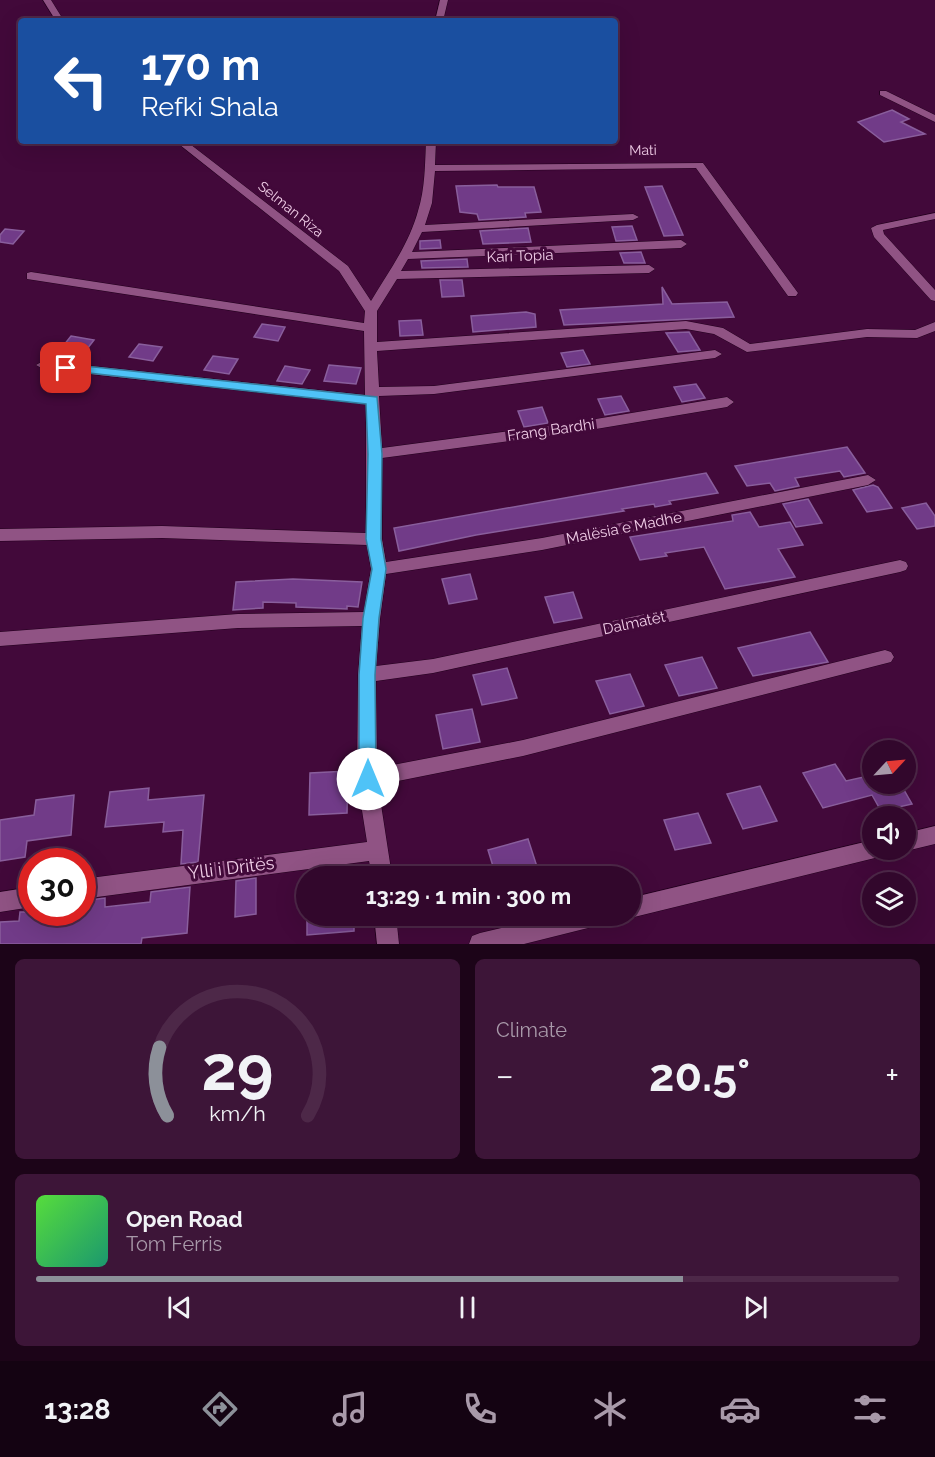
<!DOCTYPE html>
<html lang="en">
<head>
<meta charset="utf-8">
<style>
  :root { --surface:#32072c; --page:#3d1538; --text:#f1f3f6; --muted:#a899a9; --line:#4d2848; --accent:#8c9099 }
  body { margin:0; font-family:Raleway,sans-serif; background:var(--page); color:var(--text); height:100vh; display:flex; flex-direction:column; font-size:22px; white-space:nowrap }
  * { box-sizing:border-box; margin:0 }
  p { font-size:20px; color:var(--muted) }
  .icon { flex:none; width:33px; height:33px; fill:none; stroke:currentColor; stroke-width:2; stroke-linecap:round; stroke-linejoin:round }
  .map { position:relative; height:944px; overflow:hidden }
  .details { display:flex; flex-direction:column; gap:15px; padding:15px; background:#1c0418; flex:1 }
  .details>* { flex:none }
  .guide { position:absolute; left:18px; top:18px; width:600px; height:126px; border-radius:6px; box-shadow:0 6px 24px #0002,0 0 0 2px var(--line); background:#1a4fa0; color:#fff; overflow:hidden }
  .needle { width:39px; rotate:64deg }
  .controls { position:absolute; left:862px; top:740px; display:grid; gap:12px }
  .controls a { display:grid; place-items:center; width:54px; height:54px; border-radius:50%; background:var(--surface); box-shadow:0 6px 24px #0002,0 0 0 2px var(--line); font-size:30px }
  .speed { position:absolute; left:18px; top:848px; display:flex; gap:12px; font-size:30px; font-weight:700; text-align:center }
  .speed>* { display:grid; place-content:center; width:78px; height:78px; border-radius:50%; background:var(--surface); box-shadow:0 6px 24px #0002,0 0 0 2px var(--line); line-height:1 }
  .speed .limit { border:9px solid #d22; background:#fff; color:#111 }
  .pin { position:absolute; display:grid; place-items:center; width:51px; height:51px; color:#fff; margin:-26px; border-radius:12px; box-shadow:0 3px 9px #0006 }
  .me { position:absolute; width:66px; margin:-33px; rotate:0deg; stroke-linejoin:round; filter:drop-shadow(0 0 4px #0008) }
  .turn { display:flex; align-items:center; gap:21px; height:126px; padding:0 24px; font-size:27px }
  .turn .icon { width:78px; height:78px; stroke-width:2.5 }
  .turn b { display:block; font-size:42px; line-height:51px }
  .big { font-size:45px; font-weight:700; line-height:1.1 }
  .details .widget { flex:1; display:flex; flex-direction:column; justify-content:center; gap:9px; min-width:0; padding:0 21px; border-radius:9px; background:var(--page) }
  .details .dial { align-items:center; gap:0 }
  .dial svg { height:156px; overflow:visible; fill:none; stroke:var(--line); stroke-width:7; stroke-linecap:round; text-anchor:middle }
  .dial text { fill:var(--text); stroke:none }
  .song { display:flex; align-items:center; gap:18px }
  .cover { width:72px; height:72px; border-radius:9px; background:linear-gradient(135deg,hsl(110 70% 55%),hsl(160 70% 35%)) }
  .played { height:6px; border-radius:3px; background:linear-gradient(90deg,var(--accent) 75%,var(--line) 75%) }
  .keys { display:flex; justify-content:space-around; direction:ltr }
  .heat { display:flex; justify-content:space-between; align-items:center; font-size:33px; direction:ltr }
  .details .tiles { flex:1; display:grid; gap:15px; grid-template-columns:1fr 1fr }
  .widget:last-child { grid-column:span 2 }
  .trip { position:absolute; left:296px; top:866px; width:345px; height:60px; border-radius:30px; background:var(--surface); box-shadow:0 6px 24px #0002,0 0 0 2px var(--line); font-weight:700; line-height:60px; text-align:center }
  .tab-bar { display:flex; height:96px; justify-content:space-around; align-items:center; background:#140312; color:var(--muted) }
  .tab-bar .icon { width:42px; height:42px }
  .tab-bar .active { color:var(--accent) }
  .tab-bar b { font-size:27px; color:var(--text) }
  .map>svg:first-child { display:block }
  .building { fill:#713b88; stroke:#895e9c; stroke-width:1.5 }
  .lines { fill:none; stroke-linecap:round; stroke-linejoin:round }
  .minor-casing { stroke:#22001d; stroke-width:1 }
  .minor { fill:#905384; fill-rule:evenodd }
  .route { fill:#4fc3f7; stroke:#337fa1; stroke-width:1.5 }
  .labels { text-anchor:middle; stroke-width:6; stroke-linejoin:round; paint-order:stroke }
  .far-street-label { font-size:14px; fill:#f0cde7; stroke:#42093a }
  .street-label { font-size:15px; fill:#f0cde7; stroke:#42093a }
  .near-street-label { font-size:18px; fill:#f0cde7; stroke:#42093a }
</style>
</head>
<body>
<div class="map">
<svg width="935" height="944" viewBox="0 0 935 944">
  <rect width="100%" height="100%" fill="#42093a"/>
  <g class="building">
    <polygon points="892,110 909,119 901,122 925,134 884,142 858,122"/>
    <polygon points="497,185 498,187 534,187 541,212 525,213 526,217 479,220 477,214 460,212 456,186"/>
    <polygon points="662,186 683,235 664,236 645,187"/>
    <polygon points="632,226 637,240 616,241 612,227"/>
    <polygon points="528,228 531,242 483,244 480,231"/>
    <polygon points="5,229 24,231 13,244 0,242 0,235"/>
    <polygon points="440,240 441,248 420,249 420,241"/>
    <polygon points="641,252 645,263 624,263 620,253"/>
    <polygon points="467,259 468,267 422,268 421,261"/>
    <polygon points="440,280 462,280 464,296 442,297"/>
    <polygon points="662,287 672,304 727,302 734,317 564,325 560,310 663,304"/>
    <polygon points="526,312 535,314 536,327 473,332 471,316"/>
    <polygon points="421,320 423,335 400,336 399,321"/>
    <polygon points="262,324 285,327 278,341 254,337"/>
    <polygon points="689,332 700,350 678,352 666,333"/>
    <polygon points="71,336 94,340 84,353 60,350"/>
    <polygon points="139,344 162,347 153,361 129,357"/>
    <polygon points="583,350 590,364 567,367 561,353"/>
    <polygon points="213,356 238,359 229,374 204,370"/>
    <polygon points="329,365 361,368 356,384 324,381"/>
    <polygon points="285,366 310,370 302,384 277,381"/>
    <polygon points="696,384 705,398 682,402 674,387"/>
    <polygon points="621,396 629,411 605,415 598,399"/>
    <polygon points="542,407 548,423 524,427 518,411"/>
    <polygon points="847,447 865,473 844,477 840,471 795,478 799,486 775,491 770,483 747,486 735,466"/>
    <polygon points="706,473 718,493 669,501 671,504 655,507 654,504 622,509 624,511 476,535 399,551 394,528"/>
    <polygon points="873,485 878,487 892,508 867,512 853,490"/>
    <polygon points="808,499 822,523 796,527 783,504"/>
    <polygon points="926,503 935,516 935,526 917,529 902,508"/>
    <polygon points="750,512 759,527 790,522 803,545 778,549 795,577 725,589 704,547 665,553 667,556 640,560 630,537 733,521 732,515"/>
    <polygon points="470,574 477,599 449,604 442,579"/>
    <polygon points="293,579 362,582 358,607 347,606 347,609 296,607 296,603 263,602 263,608 233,610 236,582"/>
    <polygon points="573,592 582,618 554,623 545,597"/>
    <polygon points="810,632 828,662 753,676 738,648"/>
    <polygon points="702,657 717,688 679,696 665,665"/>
    <polygon points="507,668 517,698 482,705 473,675"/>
    <polygon points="630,674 644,706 610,714 596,681"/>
    <polygon points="472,709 480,742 443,749 436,715"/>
    <polygon points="835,764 846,781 873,775 873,783 900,783 912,804 881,811 872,795 823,808 803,773"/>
    <polygon points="348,771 347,813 309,815 310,773"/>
    <polygon points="760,786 777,821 743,829 727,794"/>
    <polygon points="149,788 148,800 204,795 198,862 181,864 183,830 163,832 164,822 105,827 110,792"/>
    <polygon points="74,795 71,835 27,841 25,857 0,861 0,820 34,815 36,800"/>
    <polygon points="698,813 711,843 675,850 664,820"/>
    <polygon points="528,839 540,876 496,876 488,850"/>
    <polygon points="256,878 256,914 235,917 236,881"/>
    <polygon points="190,887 187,933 142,938 141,944 0,944 0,922 19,921 20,912 82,912 82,901 105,898 105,907 150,902 151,892"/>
    <polygon points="307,915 354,915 354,931 307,935"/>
  </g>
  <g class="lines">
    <defs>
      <g id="minor">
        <polygon points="43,0 51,0 64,21 56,21"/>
        <polygon points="440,0 448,0 443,21 435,21"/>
        <polygon points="880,91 886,91 935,115 935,122 880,95"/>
        <path d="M 175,141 L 186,141 L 348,266 L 371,301 C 389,271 409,244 418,211 C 425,189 425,164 426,141 L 436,141 L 435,165 L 703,163 L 798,293 L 796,296 L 788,296 L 696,168 L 435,171 L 432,203 L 425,225 L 633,214 L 639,217 L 633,220 L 422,232 L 412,252 L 681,240 L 687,244 L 681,248 L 408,259 L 401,271 L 649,265 L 655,269 L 649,273 L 397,279 L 377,311 L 377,342 L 686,321 L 723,328 L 750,344 L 867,329 L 915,330 L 935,322 L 935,331 L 917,338 L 867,337 L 747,352 L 714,334 L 686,329 L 377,351 L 379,387 L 434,386 L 715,350 L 722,354 L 715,358 L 434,394 L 379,396 L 382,448 L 584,421 L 727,397 L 734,402 L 727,407 L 584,431 L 382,458 L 382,539 L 386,562 L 542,538 L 868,475 L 876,480 L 868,485 L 542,550 L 386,574 L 380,619 L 376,666 L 433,659 L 900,560 L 906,562 L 908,566 L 906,570 L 900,572 L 433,673 L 376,681 L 377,768 L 523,740 L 885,650 L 891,652 L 894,657 L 891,662 L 523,756 L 378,785 L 392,876 L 372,876 L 369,861 L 82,899 L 82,879 L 367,842 L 357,779 L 358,675 L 362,626 L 238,628 L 0,646 L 0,632 L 238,614 L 364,612 L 371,569 L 367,545 L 162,538 L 0,541 L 0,529 L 162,526 L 366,533 L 366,404 L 43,369 L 36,365 L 43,361 L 365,395 L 364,331 L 27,279 L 27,273 L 31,272 L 364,323 L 365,311 L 339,271 Z"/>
        <polygon points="935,213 935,219 883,230 884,234 935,290 935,301 931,300 874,237 871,228 877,225"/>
        <polygon points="935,826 935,844 906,851 900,849 906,849 906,833"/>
        <polygon points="873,840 873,849 886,849 883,856 630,918 622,915 630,915 630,898"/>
        <polygon points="32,887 32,907 0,912 0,892"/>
        <polygon points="374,915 396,915 399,944 377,944"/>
        <polygon points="556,915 611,915 608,922 600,925 524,944 469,944 472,936 480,933"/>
      </g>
    </defs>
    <use href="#minor" class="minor-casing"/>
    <use href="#minor" class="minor"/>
  </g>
  <polygon class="route" points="66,364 377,397 382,454 381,539 386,569 379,618 375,675 376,779 374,785 368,787 361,785 359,779 359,675 363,618 372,569 366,539 368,454 366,404 62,370 60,368"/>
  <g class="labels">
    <g class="far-street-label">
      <text transform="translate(643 150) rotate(-1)" y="5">Mati</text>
      <text transform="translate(291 209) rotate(39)" y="5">Selman Riza</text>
    </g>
    <g class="street-label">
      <text transform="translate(520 256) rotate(-2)" y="5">Kari Topia</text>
      <text transform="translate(551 430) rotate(-8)" y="5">Frang Bardhi</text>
      <text transform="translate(624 528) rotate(-11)" y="5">Malësia e Madhe</text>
      <text transform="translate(634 623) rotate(-12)" y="5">Dalmatët</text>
    </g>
    <g class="near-street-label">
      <text transform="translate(231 868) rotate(-7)" y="6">Ylli i Dritës</text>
    </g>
  </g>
</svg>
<div class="controls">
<a><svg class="needle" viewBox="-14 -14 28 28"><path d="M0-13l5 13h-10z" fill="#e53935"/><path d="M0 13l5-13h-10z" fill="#a899a9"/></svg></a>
<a><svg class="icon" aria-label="sound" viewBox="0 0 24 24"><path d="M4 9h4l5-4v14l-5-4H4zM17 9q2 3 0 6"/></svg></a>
<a><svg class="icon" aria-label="layers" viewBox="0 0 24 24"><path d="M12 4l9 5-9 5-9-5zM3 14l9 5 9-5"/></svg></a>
</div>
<div class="speed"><div class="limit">30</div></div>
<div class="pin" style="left:66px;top:368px;background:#d93025"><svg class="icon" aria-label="arrive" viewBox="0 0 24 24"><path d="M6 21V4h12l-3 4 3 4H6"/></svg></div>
<svg class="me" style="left:368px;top:779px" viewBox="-20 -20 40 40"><circle r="19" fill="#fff"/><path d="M0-13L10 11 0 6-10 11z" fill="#4fc3f7"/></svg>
<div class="trip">13:29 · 1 min · 300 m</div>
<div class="guide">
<div class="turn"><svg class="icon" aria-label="left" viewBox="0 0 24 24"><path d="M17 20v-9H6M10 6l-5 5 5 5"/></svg><div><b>170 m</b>Refki Shala</div></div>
</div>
</div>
<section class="details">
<div class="tiles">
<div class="widget dial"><svg viewBox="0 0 100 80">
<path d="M14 69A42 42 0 1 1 86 69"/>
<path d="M14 69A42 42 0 0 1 10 34" stroke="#8c9099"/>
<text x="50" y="56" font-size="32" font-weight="700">29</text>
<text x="50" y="72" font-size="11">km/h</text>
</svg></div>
<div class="widget"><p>Climate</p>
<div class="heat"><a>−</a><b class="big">20.5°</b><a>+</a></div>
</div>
<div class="widget">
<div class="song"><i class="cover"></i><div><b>Open Road</b><p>Tom Ferris</p></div></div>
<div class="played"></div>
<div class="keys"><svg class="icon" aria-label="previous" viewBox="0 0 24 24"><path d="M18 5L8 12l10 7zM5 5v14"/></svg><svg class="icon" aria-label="pause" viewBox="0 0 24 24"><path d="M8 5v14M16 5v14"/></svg><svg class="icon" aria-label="next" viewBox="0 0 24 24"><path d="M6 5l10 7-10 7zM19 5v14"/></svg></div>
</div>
</div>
</section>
<nav class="tab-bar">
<b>13:28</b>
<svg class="icon active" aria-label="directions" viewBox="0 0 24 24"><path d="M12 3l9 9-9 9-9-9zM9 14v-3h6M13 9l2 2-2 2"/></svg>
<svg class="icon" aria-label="music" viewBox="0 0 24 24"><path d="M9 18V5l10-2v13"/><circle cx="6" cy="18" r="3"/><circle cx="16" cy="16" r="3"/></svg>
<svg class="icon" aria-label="phone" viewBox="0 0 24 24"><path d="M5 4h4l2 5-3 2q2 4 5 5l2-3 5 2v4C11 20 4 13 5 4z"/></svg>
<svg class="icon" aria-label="climate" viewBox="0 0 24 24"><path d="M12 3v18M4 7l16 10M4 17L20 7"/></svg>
<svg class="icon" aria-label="car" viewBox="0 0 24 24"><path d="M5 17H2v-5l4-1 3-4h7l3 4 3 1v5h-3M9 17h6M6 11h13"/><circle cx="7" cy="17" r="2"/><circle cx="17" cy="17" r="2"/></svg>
<svg class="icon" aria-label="filters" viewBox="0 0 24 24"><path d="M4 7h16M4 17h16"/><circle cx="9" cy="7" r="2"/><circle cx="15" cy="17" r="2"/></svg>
</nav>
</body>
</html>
